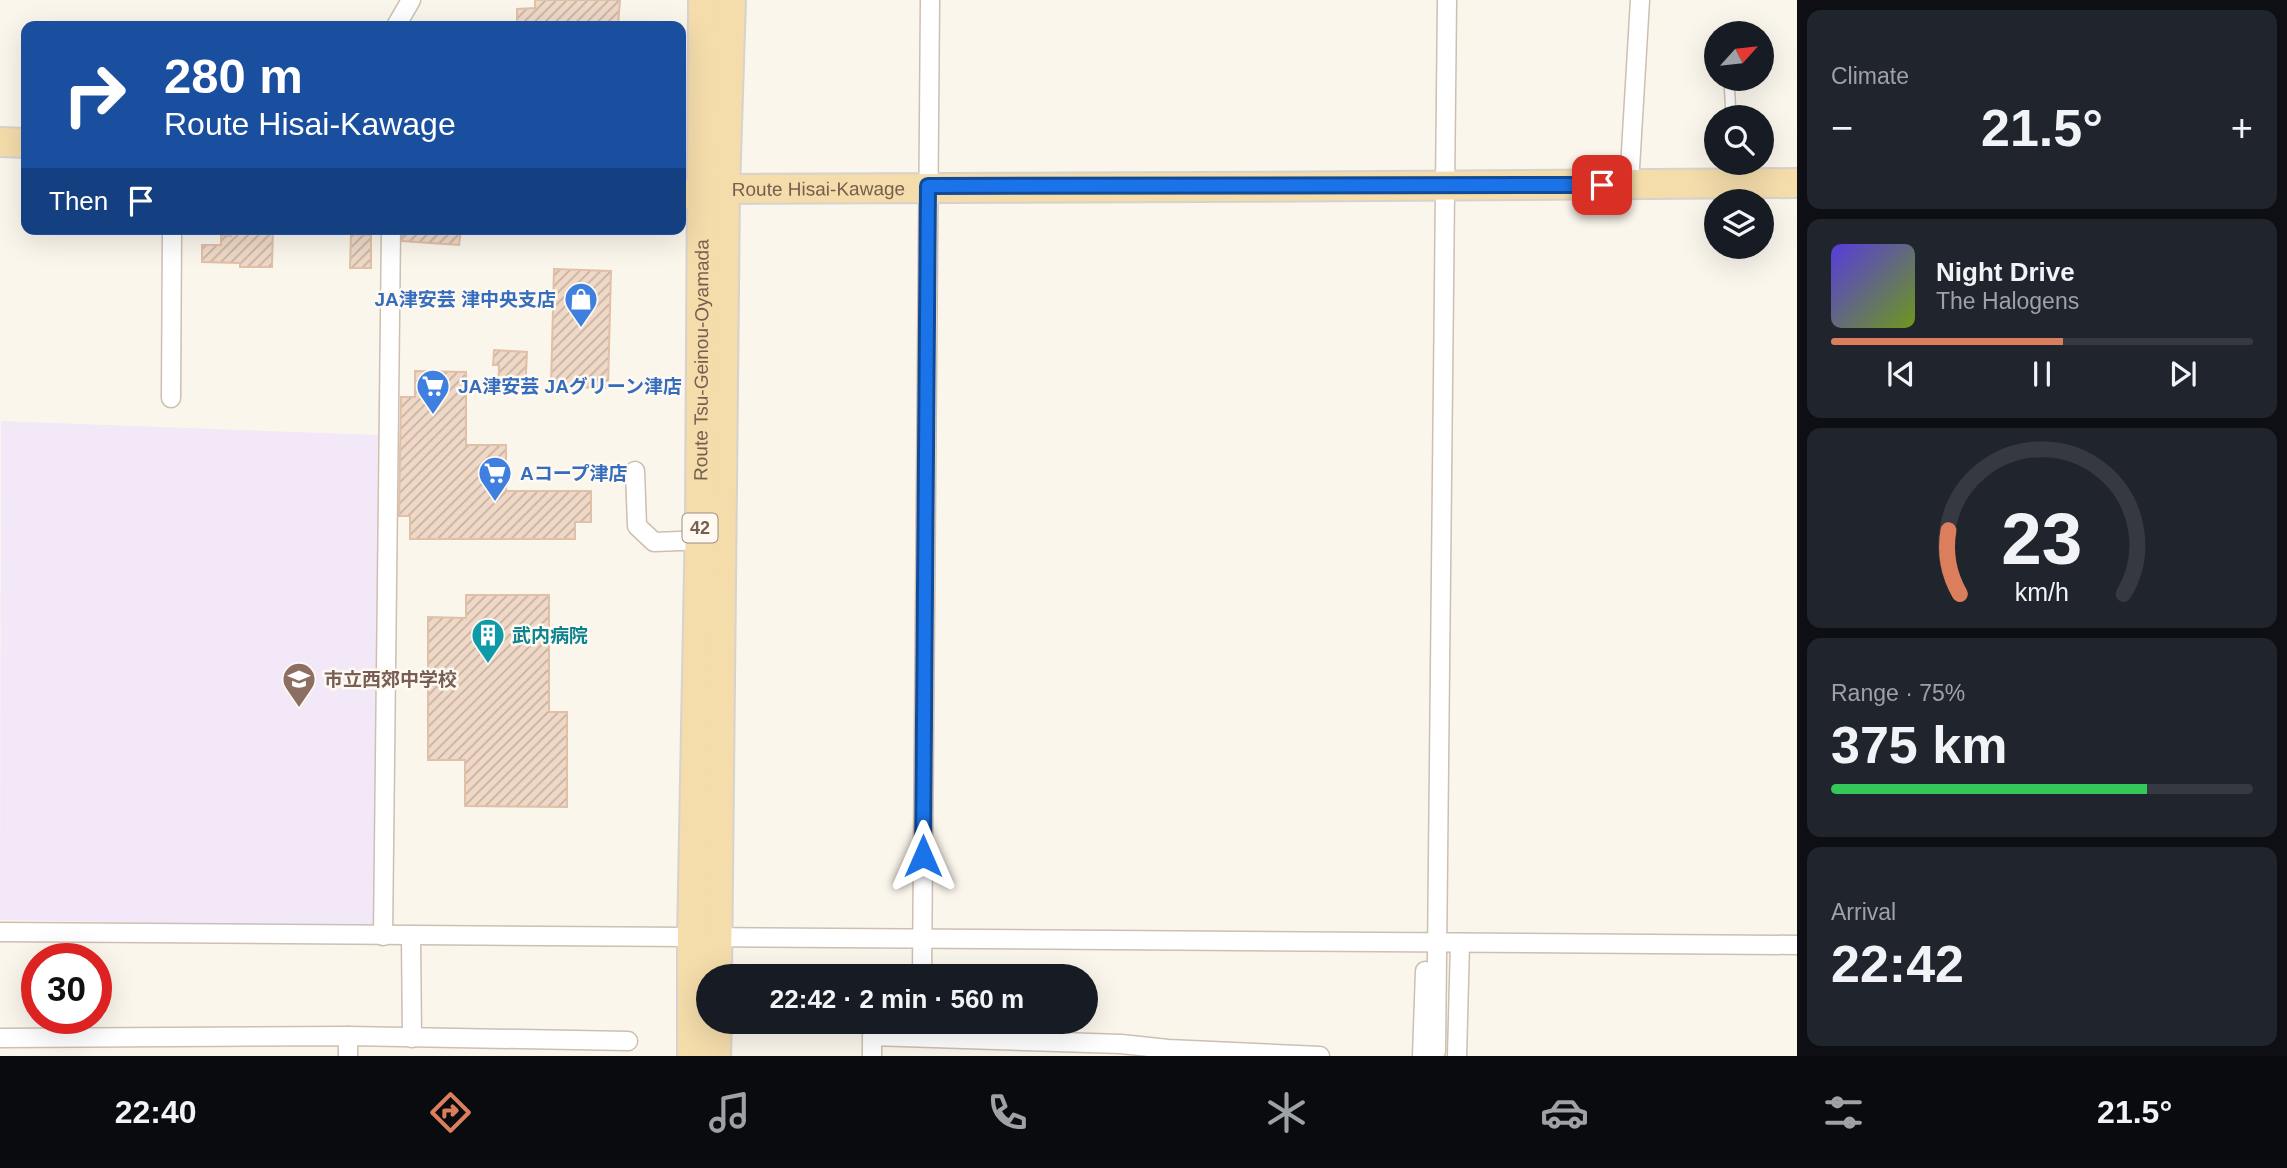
<!DOCTYPE html>
<html lang="en">
<head>
<meta charset="utf-8">
<style>
  :root { --surface:#171b24; --page:#20242c; --text:#f1f3f6; --muted:#9ea1a6; --line:#363941; --accent:#db7e5c }
  body { margin:0; font-family:Helvetica,"Noto Sans JP",sans-serif; background:var(--page); color:var(--text); height:100vh; display:flex; flex-direction:column; font-size:26px; white-space:nowrap }
  * { box-sizing:border-box; margin:0 }
  p { font-size:23px; color:var(--muted) }
  .icon { flex:none; width:38px; height:38px; fill:none; stroke:currentColor; stroke-width:2; stroke-linecap:round; stroke-linejoin:round }
  .map { position:relative; flex:1; overflow:hidden }
  .panel { display:flex; flex-direction:column; gap:10px; padding:10px; background:#0d0f14; width:490px }
  .panel>* { flex:none }
  .top-card { position:absolute; left:21px; top:21px; width:665px; height:214px; border-radius:14px; box-shadow:0 7px 28px #0002; background:#1a4fa0; color:#fff; overflow:hidden }
  .needle { width:46px; rotate:63deg }
  .tools { position:absolute; left:1704px; top:21px; display:grid; gap:14px }
  .tools a { display:grid; place-items:center; width:70px; height:70px; border-radius:50%; background:var(--surface); box-shadow:0 7px 28px #0002; font-size:35px }
  .speed { position:absolute; left:21px; top:943px; display:flex; gap:14px; font-size:35px; font-weight:700; text-align:center }
  .speed>* { display:grid; place-content:center; width:91px; height:91px; border-radius:50%; background:var(--surface); box-shadow:0 7px 28px #0002; line-height:1 }
  .speed .limit { border:10px solid #d22; background:#fff; color:#111 }
  .pin { position:absolute; display:grid; place-items:center; width:60px; height:60px; color:#fff; margin:-30px; border-radius:14px; box-shadow:0 4px 10px #0006 }
  .me { position:absolute; width:77px; margin:-38px; rotate:0deg; stroke-linejoin:round; filter:drop-shadow(0 0 5px #0008) }
  .turn { display:flex; align-items:center; gap:24px; height:147px; padding:0 28px; font-size:32px }
  .turn .icon { width:91px; height:91px; stroke-width:2.5 }
  .turn b { display:block; font-size:49px; line-height:60px }
  .then { display:flex; align-items:center; height:66px; padding:0 28px; background:#0003; gap:14px; font-size:26px }
  .big { font-size:52px; font-weight:700; line-height:1.1 }
  .panel .tile { flex:1; display:flex; flex-direction:column; justify-content:center; gap:10px; min-width:0; padding:0 24px; border-radius:14px; background:var(--page) }
  .panel .dial { align-items:center; gap:0 }
  .dial svg { height:182px; overflow:visible; fill:none; stroke:var(--line); stroke-width:7; stroke-linecap:round; text-anchor:middle }
  .dial text { fill:var(--text); stroke:none }
  .song { display:flex; align-items:center; gap:21px }
  .cover { width:84px; height:84px; border-radius:10px; background:linear-gradient(135deg,hsl(250 70% 55%),hsl(80 70% 35%)) }
  .played { height:7px; border-radius:4px; background:linear-gradient(90deg,var(--accent) 55%,var(--line) 55%) }
  .keys { display:flex; justify-content:space-around; direction:ltr }
  .heat { display:flex; justify-content:space-between; align-items:center; font-size:38px; direction:ltr }
  .charge { height:10px; border-radius:5px; background:linear-gradient(90deg,#34c759 75%,var(--line) 0) }
  .trip { position:absolute; left:696px; top:964px; width:402px; height:70px; border-radius:35px; background:var(--surface); box-shadow:0 7px 28px #0002; font-weight:700; line-height:70px; text-align:center }
  .menu { display:flex; height:112px; justify-content:space-around; align-items:center; background:#090b0e; color:var(--muted) }
  .menu .icon { width:49px; height:49px }
  .menu .selected { color:var(--accent) }
  .menu b { font-size:32px; color:var(--text) }
  main { display:flex; flex:1; min-height:0 }
  .map>svg:first-child { display:block }
  .education { fill:#f3e8f8 }
  .building { fill:url(#building-hatch); stroke:#e0c0a7; stroke-width:2 }
  .lines { fill:none; stroke-linecap:round; stroke-linejoin:round }
  .service-casing { stroke:#cdbfb2; stroke-width:12 }
  .minor-casing { stroke:#cdbfb2; stroke-width:21 }
  .primary-casing { stroke:#d8d2ce; stroke-width:32 }
  .service { stroke:#fff; stroke-width:9 }
  .minor { stroke:#fff; stroke-width:18 }
  .primary { stroke:#f4dcab; stroke-width:28 }
  .route-casing { stroke:#114b97; stroke-width:18 }
  .route { stroke:#1a73e8; stroke-width:12 }
  .labels { text-anchor:middle; stroke-width:5; stroke-linejoin:round; paint-order:stroke }
  .shield { fill:#fefaf2; stroke:#9e8e81; stroke-width:2 }
  .shield-label { font-size:18px; font-weight:bold; fill:#755f50 }
  .street-label { font-size:19px; fill:#755f50; stroke:#fefaf2 }
  .shop-label { font-size:19px; font-weight:bold; fill:#366cbe; stroke:#fefaf2; text-anchor:start }
  .culture-label { font-size:19px; font-weight:bold; fill:#0d838f; stroke:#fefaf2; text-anchor:start }
  .education-label { font-size:19px; font-weight:bold; fill:#785e54; stroke:#fefaf2; text-anchor:start }
</style>
</head>
<body>
<main>
<div class="map">
<svg width="1797" height="1056" viewBox="0 0 1797 1056">
  <defs>
    <pattern id="building-hatch" width="6" height="6" patternUnits="userSpaceOnUse" patternTransform="scale(1.75)"><rect width="6" height="6" fill="#efd8c6"/><path d="M-1 1l2-2M0 6l6-6M5 7l2-2" fill="none" stroke="#c6b2a3"/></pattern>
  </defs>
  <rect width="100%" height="100%" fill="#fbf6ec"/>
  <polygon class="education" points="1,421 378,435 374,927 0,920"/>
  <g class="building">
    <polygon points="535,0 620,0 618,26 517,26 517,9 535,8"/>
    <polygon points="231,229 273,229 272,267 240,267 240,263 202,262 202,245 221,245 221,235 231,236"/>
    <polygon points="402,229 461,229 459,245 402,241"/>
    <polygon points="351,234 371,235 371,268 350,268"/>
    <polygon points="554,269 611,271 608,388 551,387"/>
    <polygon points="494,350 527,352 525,394 498,393 499,365 493,365"/>
    <polygon points="415,371 466,372 466,445 506,445 506,491 591,491 591,522 575,522 575,539 410,539 410,516 399,516 401,397 415,397"/>
    <polygon points="466,595 549,595 549,712 567,712 567,807 465,806 465,760 428,760 428,617 466,618"/>
  </g>
  <g class="lines">
    <defs>
      <g id="service">
        <polyline points="1729,79 1731,117"/>
        <polyline points="1733,163 1733,179"/>
      </g>
      <g id="minor">
        <polyline points="396,26 411,0"/>
        <polyline points="1629,185 1640,0"/>
        <polyline points="171,398 172,229"/>
        <polyline points="635,471 637,526 654,542 707,540"/>
        <polyline points="0,932 1797,945"/>
        <polyline points="383,936 391,229"/>
        <polyline points="411,936 412,1038"/>
        <polyline points="922,976 930,0"/>
        <polyline points="348,1036 348,1056"/>
        <polyline points="0,1038 348,1036 628,1041"/>
        <polyline points="1436,1051 1447,0"/>
        <polyline points="872,1056 872,1036 1121,1044 1168,1049 1320,1056"/>
        <polyline points="1422,1056 1425,971"/>
        <polyline points="1457,1056 1460,943"/>
      </g>
      <g id="primary">
        <polyline points="0,142 26,143"/>
        <path id="s1" d="M 681,194 L 700,194 L 725,189 C 1082,187 1440,187 1797,183"/>
        <polyline points="717,976 725,189 731,0"/>
        <path id="s2" d="M 692,1056 L 692,938 L 700,518 L 703,0"/>
        <polyline points="716,1056 717,1022"/>
      </g>
    </defs>
    <use href="#service" class="service-casing"/>
    <use href="#minor" class="minor-casing"/>
    <use href="#primary" class="primary-casing"/>
    <use href="#service" class="service"/>
    <use href="#minor" class="minor"/>
    <use href="#primary" class="primary"/>
  </g>
  <g class="lines">
    <defs>
      <polyline id="route" points="923,856 928,186 1602,185"/>
    </defs>
    <use href="#route" class="route-casing"/>
    <use href="#route" class="route"/>
  </g>
  <defs>
    <symbol id="shop-pin" viewBox="-11 -11 22 30"><path d="M0 17L-7.5 6A9.5 9.5 0 1 1 7.5 6Z" fill="#3f7fe0" stroke="#fefaf2"/><path d="M-5-2.5h2.3a2.7 3.5 0 0 1 5.4 0H5L5.5 6h-11ZM-1.5-2.5h3a1.5 2.3 0 0 0-3 0Z" fill="#fff"/></symbol>
    <symbol id="supermarket-pin" viewBox="-11 -11 22 30"><path d="M0 17L-7.5 6A9.5 9.5 0 1 1 7.5 6Z" fill="#3f7fe0" stroke="#fefaf2"/><path d="M-6-5.5h2.5l.6 2H6L4.5 2H-2.5L-4.4-4H-6ZM-1.5 3.2a1.3 1.3 0 1 0 .1 0ZM3 3.2a1.3 1.3 0 1 0 .1 0Z" fill="#fff"/></symbol>
    <symbol id="building-pin" viewBox="-11 -11 22 30"><path d="M0 17L-7.5 6A9.5 9.5 0 1 1 7.5 6Z" fill="#0f9aa8" stroke="#fefaf2"/><path d="M-4-6H4V6H1V3H-1V6H-4ZM-2.5-4.3h1.7v1.8h-1.7ZM.8-4.3h1.7v1.8H.8ZM-2.5-1h1.7V.8h-1.7ZM.8-1h1.7V.8H.8Z" fill="#fff"/></symbol>
    <symbol id="school-pin" viewBox="-11 -11 22 30"><path d="M0 17L-7.5 6A9.5 9.5 0 1 1 7.5 6Z" fill="#8d6e63" stroke="#fefaf2"/><path d="M0-5L7-2L0 1L-7-2ZM-4 1L0 2.5L4 1V4Q0 6-4 4Z" fill="#fff"/></symbol>
  </defs>
  <g fill-rule="evenodd">
    <use href="#shop-pin" x="562" y="280" width="38" height="52"/>
    <use href="#supermarket-pin" x="414" y="367" width="38" height="52"/>
    <use href="#supermarket-pin" x="476" y="454" width="38" height="52"/>
    <use href="#building-pin" x="469" y="616" width="38" height="52"/>
    <use href="#school-pin" x="280" y="660" width="38" height="52"/>
  </g>
  <g class="labels">
    <rect class="shield" x="682.5" y="513.5" width="35" height="29" rx="5"/>
    <g class="shield-label">
      <text x="700" y="534">42</text>
    </g>
    <g class="street-label">
      <text dy="7" stroke="none"><textPath href="#s1" startOffset="138">Route Hisai-Kawage</textPath></text>
      <text dy="7" stroke="none"><textPath href="#s2" startOffset="696">Route Tsu-Geinou-Oyamada</textPath></text>
    </g>
    <g class="shop-label">
      <text x="556" y="306" text-anchor="end">JA津安芸 津中央支店</text>
      <text x="458" y="393">JA津安芸 JAグリーン津店</text>
      <text x="520" y="480">Aコープ津店</text>
    </g>
    <g class="culture-label">
      <text x="512" y="642">武内病院</text>
    </g>
    <g class="education-label">
      <text x="324" y="686">市立西郊中学校</text>
    </g>
  </g>
</svg>
<div class="tools">
<a><svg class="needle" viewBox="-14 -14 28 28"><path d="M0-13l5 13h-10z" fill="#e53935"/><path d="M0 13l5-13h-10z" fill="#9ea1a6"/></svg></a>
<a><svg class="icon" aria-label="search" viewBox="0 0 24 24"><circle cx="10" cy="10" r="6"/><path d="M15 15l6 6"/></svg></a>
<a><svg class="icon" aria-label="layers" viewBox="0 0 24 24"><path d="M12 4l9 5-9 5-9-5zM3 14l9 5 9-5"/></svg></a>
</div>
<div class="speed"><div class="limit">30</div></div>
<div class="pin" style="left:1602px;top:185px;background:#d93025"><svg class="icon" aria-label="arrive" viewBox="0 0 24 24"><path d="M6 21V4h12l-3 4 3 4H6"/></svg></div>
<svg class="me" style="left:923px;top:856px" viewBox="-20 -20 40 40"><path d="M0-17L14 15 0 8-14 15z" fill="#1a73e8" stroke="#fff" stroke-width="4"/></svg>
<div class="trip">22:42 · 2 min · 560 m</div>
<div class="top-card">
<div class="turn"><svg class="icon" aria-label="right" viewBox="0 0 24 24"><path d="M7 20v-9h11M14 6l5 5-5 5"/></svg><div><b>280 m</b>Route Hisai-Kawage</div></div>
<div class="then">Then<svg class="icon" aria-label="arrive" viewBox="0 0 24 24"><path d="M6 21V4h12l-3 4 3 4H6"/></svg></div>
</div>
</div>
<section class="panel">
<div class="tile"><p>Climate</p>
<div class="heat"><a>−</a><b class="big">21.5°</b><a>+</a></div>
</div>
<div class="tile">
<div class="song"><i class="cover"></i><div><b>Night Drive</b><p>The Halogens</p></div></div>
<div class="played"></div>
<div class="keys"><svg class="icon" aria-label="previous" viewBox="0 0 24 24"><path d="M18 5L8 12l10 7zM5 5v14"/></svg><svg class="icon" aria-label="pause" viewBox="0 0 24 24"><path d="M8 5v14M16 5v14"/></svg><svg class="icon" aria-label="next" viewBox="0 0 24 24"><path d="M6 5l10 7-10 7zM19 5v14"/></svg></div>
</div>
<div class="tile dial"><svg viewBox="0 0 100 80">
<path d="M14 69A42 42 0 1 1 86 69"/>
<path d="M14 69A42 42 0 0 1 9 41" stroke="#db7e5c"/>
<text x="50" y="56" font-size="32" font-weight="700">23</text>
<text x="50" y="72" font-size="11">km/h</text>
</svg></div>
<div class="tile"><p>Range · 75%</p><b class="big">375 km</b><div class="charge"></div></div>
<div class="tile"><p>Arrival</p><b class="big">22:42</b></div>
</section>
</main>
<nav class="menu">
<b>22:40</b>
<svg class="icon selected" aria-label="directions" viewBox="0 0 24 24"><path d="M12 3l9 9-9 9-9-9zM9 14v-3h6M13 9l2 2-2 2"/></svg>
<svg class="icon" aria-label="music" viewBox="0 0 24 24"><path d="M9 18V5l10-2v13"/><circle cx="6" cy="18" r="3"/><circle cx="16" cy="16" r="3"/></svg>
<svg class="icon" aria-label="phone" viewBox="0 0 24 24"><path d="M5 4h4l2 5-3 2q2 4 5 5l2-3 5 2v4C11 20 4 13 5 4z"/></svg>
<svg class="icon" aria-label="climate" viewBox="0 0 24 24"><path d="M12 3v18M4 7l16 10M4 17L20 7"/></svg>
<svg class="icon" aria-label="car" viewBox="0 0 24 24"><path d="M5 17H2v-5l4-1 3-4h7l3 4 3 1v5h-3M9 17h6M6 11h13"/><circle cx="7" cy="17" r="2"/><circle cx="17" cy="17" r="2"/></svg>
<svg class="icon" aria-label="filters" viewBox="0 0 24 24"><path d="M4 7h16M4 17h16"/><circle cx="9" cy="7" r="2"/><circle cx="15" cy="17" r="2"/></svg>
<b>21.5°</b>
</nav>
</body>
</html>
